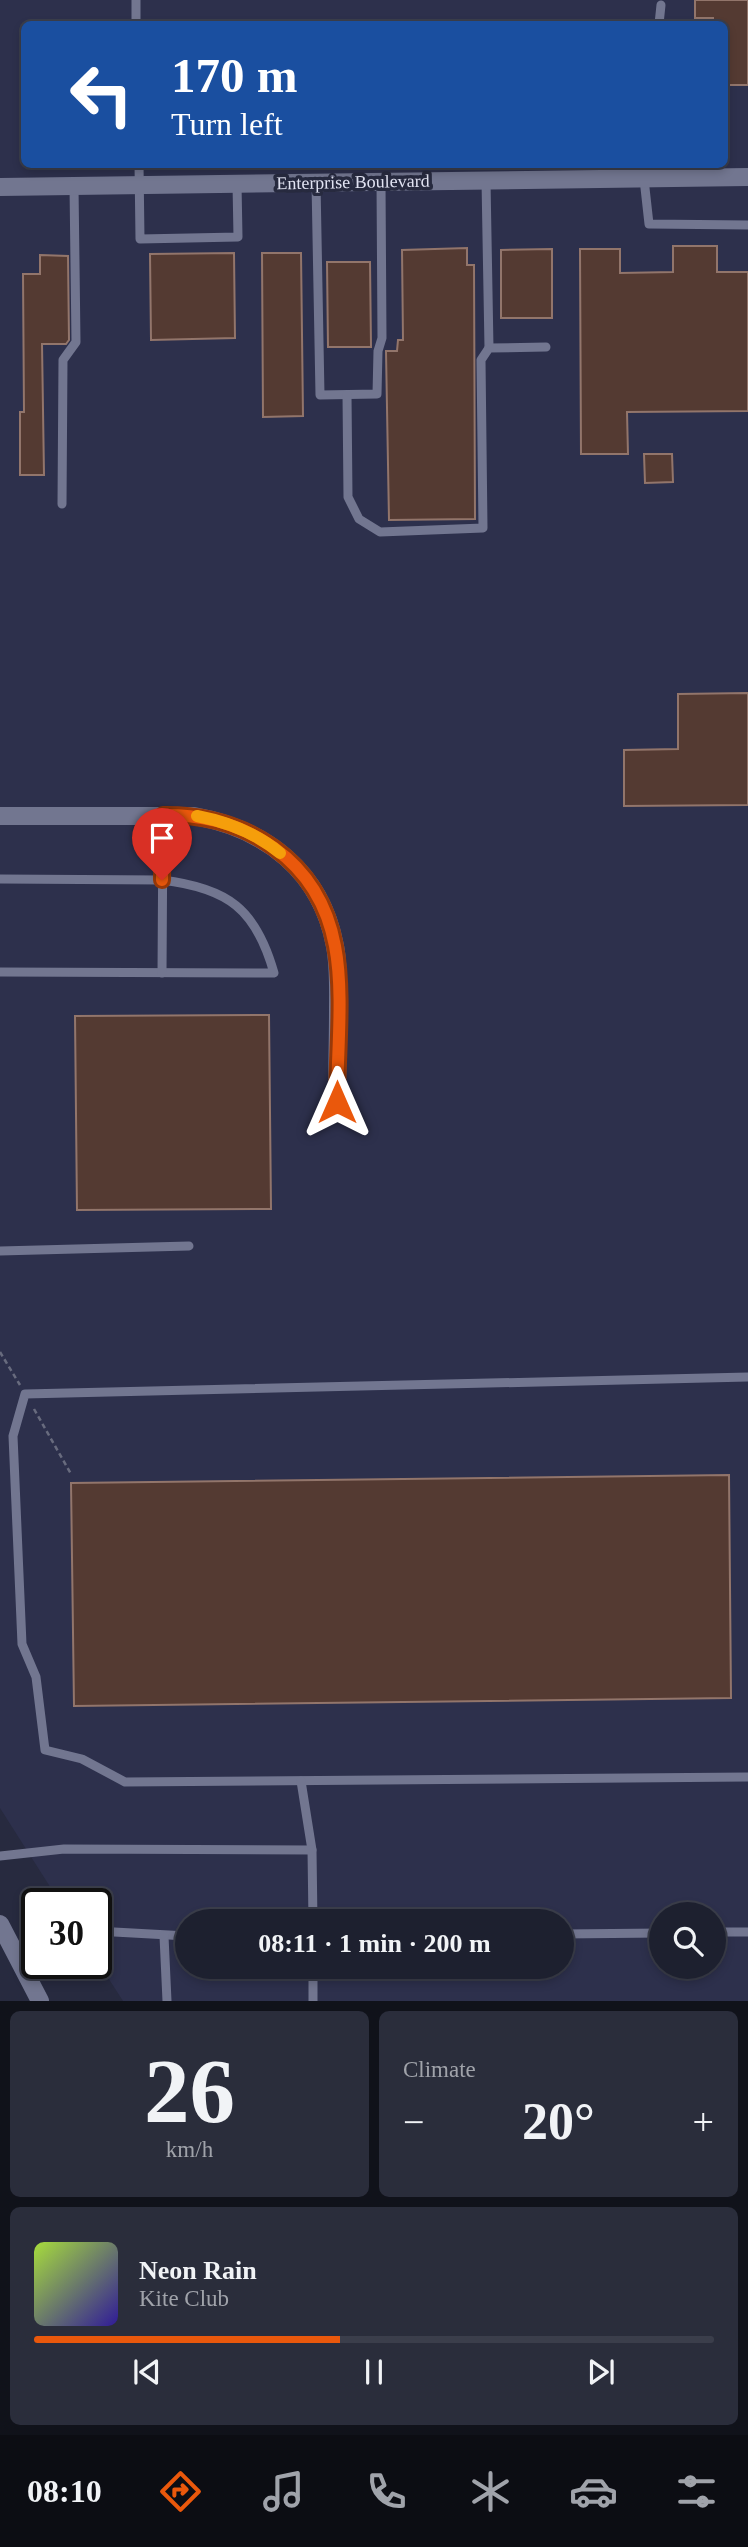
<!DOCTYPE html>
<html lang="en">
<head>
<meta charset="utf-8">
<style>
  :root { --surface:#1d202f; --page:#2a2d3b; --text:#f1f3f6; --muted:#a0a3aa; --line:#3b3e4b; --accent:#ea580c }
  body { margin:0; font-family:Georgia,serif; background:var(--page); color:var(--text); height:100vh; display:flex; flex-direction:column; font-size:26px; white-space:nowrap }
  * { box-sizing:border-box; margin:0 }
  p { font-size:23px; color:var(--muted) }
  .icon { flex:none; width:38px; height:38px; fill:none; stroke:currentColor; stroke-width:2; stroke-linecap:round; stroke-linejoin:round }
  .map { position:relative; height:2001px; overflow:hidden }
  .drawer { display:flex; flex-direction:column; gap:10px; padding:10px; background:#10121a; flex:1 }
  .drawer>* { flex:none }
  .banner { position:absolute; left:21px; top:21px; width:707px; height:147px; border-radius:10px; box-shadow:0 4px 10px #0003,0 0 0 2px var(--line); background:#1a4fa0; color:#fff; overflow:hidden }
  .tools { position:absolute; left:649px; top:1902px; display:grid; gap:14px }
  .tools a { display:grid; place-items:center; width:77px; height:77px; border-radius:50%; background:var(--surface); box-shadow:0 4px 10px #0003,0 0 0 2px var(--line); font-size:35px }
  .speed { position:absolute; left:21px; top:1888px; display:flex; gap:14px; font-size:35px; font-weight:700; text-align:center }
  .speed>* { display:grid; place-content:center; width:91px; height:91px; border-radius:50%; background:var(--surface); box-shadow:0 4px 10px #0003,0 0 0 2px var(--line); line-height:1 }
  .speed .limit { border:4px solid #111; border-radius:10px; background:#fff; color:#111 }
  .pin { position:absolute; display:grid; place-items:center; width:60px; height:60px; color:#fff; margin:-72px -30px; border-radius:50% 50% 50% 0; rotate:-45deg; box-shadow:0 0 7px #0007 }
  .pin .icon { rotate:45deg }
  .me { position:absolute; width:77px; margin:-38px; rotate:0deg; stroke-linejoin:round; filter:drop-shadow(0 0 5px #0008) }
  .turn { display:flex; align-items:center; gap:24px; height:147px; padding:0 35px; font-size:32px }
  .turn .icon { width:91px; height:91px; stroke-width:2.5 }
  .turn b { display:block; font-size:49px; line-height:60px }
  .big { font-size:52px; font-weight:700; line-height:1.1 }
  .drawer .card { flex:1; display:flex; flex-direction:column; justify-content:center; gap:10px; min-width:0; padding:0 24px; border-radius:10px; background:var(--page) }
  .drawer .dial { align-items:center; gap:0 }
  .dial b { font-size:91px; line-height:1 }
  .song { display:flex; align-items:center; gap:21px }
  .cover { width:84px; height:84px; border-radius:10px; background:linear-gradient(135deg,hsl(80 70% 55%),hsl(250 70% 35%)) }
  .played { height:7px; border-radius:4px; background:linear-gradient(90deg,var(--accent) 45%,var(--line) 45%) }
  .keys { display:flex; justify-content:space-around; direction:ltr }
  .heat { display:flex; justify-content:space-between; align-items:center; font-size:38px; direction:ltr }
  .drawer .tiles { flex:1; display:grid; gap:10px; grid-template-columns:1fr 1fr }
  .card:last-child { grid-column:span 2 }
  .trip { position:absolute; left:175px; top:1909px; width:399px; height:70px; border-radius:35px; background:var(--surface); box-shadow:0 4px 10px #0003,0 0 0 2px var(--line); font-weight:700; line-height:70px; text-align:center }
  .tab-bar { display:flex; height:112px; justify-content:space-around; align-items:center; background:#0c0d13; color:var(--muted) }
  .tab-bar .icon { width:49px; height:49px }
  .tab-bar .on { color:var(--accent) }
  .tab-bar b { font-size:32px; color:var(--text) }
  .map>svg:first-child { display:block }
  .built { fill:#2d304c; fill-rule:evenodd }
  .building { fill:#543a32; stroke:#92756b; stroke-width:2 }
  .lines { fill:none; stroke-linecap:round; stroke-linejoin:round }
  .path { stroke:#686b7e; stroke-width:2.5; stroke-dasharray:5 3.5; stroke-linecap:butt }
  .service { stroke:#727690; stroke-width:9 }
  .minor { stroke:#727690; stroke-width:18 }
  .tertiary { stroke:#727690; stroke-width:18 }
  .route-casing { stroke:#983908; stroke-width:18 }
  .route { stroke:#ea580c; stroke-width:12 }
  .slow { stroke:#f59e0b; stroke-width:12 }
  .labels { text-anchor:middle; stroke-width:7; stroke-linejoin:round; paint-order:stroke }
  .street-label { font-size:18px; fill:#e1e3f2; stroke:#272a3f }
</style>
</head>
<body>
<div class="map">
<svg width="748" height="2001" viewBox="0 0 748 2001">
  <rect width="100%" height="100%" fill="#272a3f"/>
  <path class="built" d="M 0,0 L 748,0 L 748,2001 L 123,2001 L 96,1959 L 96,1904 L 61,1904 L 0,1808 ZM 24,24 L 724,24 L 724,164 L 24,164 ZM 662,1914 L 714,1914 L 714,1967 L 662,1967 ZM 187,1922 L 562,1922 L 562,1967 L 187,1967 Z"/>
  <g class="building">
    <polygon points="695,0 748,0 748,85 724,85 724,24 713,24 713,18 695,18"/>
    <polygon points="673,246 717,246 717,272 748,272 748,411 627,412 628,454 581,454 580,249 620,249 620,273 673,272"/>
    <polygon points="467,248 467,265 474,265 475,519 389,520 386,351 397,351 398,340 403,340 402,250"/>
    <polygon points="552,249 552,318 501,318 501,250"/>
    <polygon points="234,253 235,338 151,340 150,254"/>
    <polygon points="262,253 301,253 303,416 263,417"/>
    <polygon points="40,255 68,256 69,340 66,344 42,344 44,475 20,475 20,412 24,412 23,274 40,274"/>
    <polygon points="327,262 370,262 371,347 328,347"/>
    <polygon points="644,454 672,454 673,482 645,483"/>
    <polygon points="748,693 748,805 624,806 624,750 678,749 678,694"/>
    <polygon points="269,1015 271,1209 77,1210 75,1016"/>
    <polygon points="729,1475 731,1698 74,1706 71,1483"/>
  </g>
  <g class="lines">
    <g class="path">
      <polyline points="0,1352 20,1385"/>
      <polyline points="34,1409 71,1474"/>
    </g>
    <g class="service">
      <polyline points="136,0 136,24"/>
      <polyline points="659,24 661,5"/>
      <polyline points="139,164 140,239 238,237 237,184"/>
      <polyline points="644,179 649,224 748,225"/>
      <polyline points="486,181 489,348"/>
      <polyline points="316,183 320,395 377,394 378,351 382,338 381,182"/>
      <polyline points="347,395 348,497 359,519 380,532 483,528 481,360 489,348 546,347"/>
      <polyline points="62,504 63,360 76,342 74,186"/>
      <path d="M 0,879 L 162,880 C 228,888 256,909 274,973 L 0,972"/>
      <polyline points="162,973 163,815"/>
      <polyline points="0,1251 189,1246"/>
      <polyline points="748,1377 25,1394 13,1436 22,1644 36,1677 45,1750 82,1759 125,1782 748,1777"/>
      <polyline points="301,1781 312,1850 313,1922"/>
      <polyline points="0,1856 64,1849 312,1850"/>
      <polyline points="96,1931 187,1936"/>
      <polyline points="714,1932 748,1932"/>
      <polyline points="562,1934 662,1933"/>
      <polyline points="164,1936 167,2001"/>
      <polyline points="313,1967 313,2001"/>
    </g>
    <path class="minor" d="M 0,816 L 194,816 C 266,829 321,871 335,946 C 339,967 338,989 338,1010 C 338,1041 337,1071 337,1102"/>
    <g class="tertiary">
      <polyline points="0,187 748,177"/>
      <polyline points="0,1924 40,2001"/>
    </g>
  </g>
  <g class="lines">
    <defs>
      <path id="route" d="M 162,880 L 163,815 C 246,814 319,860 335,946 C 344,992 337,1054 337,1102"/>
    </defs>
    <use href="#route" class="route-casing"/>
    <use href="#route" class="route"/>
    <path class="slow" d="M 197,816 C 228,822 256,833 280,853"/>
  </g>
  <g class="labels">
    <g class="street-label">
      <text transform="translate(353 182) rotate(-1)" y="6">Enterprise Boulevard</text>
    </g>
  </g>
</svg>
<div class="tools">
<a><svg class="icon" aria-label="search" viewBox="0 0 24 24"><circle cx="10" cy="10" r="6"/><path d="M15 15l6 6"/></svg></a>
</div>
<div class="speed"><div class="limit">30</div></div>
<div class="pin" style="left:162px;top:880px;background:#d93025"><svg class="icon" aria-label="arrive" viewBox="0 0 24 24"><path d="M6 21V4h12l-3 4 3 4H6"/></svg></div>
<svg class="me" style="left:337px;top:1102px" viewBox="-20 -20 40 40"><path d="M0-17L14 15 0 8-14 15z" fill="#ea580c" stroke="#fff" stroke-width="4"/></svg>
<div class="trip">08:11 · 1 min · 200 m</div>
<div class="banner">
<div class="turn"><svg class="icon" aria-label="left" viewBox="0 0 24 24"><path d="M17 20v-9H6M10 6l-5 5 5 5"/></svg><div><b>170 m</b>Turn left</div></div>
</div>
</div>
<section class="drawer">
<div class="tiles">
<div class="card dial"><b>26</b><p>km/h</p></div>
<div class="card"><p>Climate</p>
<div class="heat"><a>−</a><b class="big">20°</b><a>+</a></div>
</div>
<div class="card">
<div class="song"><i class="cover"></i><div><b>Neon Rain</b><p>Kite Club</p></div></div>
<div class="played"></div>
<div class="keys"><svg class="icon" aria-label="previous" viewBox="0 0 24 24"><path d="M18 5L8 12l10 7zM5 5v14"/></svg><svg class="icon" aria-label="pause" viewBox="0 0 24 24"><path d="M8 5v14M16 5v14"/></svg><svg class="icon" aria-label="next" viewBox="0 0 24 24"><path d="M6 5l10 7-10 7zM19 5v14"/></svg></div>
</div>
</div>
</section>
<nav class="tab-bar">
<b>08:10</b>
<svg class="icon on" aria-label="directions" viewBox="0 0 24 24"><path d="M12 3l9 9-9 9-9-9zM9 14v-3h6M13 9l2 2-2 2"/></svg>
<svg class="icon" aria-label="music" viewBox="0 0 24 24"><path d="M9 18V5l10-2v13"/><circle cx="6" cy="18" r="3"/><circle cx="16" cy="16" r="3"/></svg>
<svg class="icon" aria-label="phone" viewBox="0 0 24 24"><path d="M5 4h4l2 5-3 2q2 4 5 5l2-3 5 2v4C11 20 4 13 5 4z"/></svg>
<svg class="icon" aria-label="climate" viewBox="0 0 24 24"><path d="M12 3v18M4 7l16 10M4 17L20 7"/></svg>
<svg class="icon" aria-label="car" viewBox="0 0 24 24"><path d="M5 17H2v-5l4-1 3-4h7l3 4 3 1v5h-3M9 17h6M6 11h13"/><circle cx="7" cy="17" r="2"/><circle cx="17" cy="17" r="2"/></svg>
<svg class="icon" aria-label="filters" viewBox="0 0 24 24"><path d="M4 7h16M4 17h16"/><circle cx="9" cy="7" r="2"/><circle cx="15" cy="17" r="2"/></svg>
</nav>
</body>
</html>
